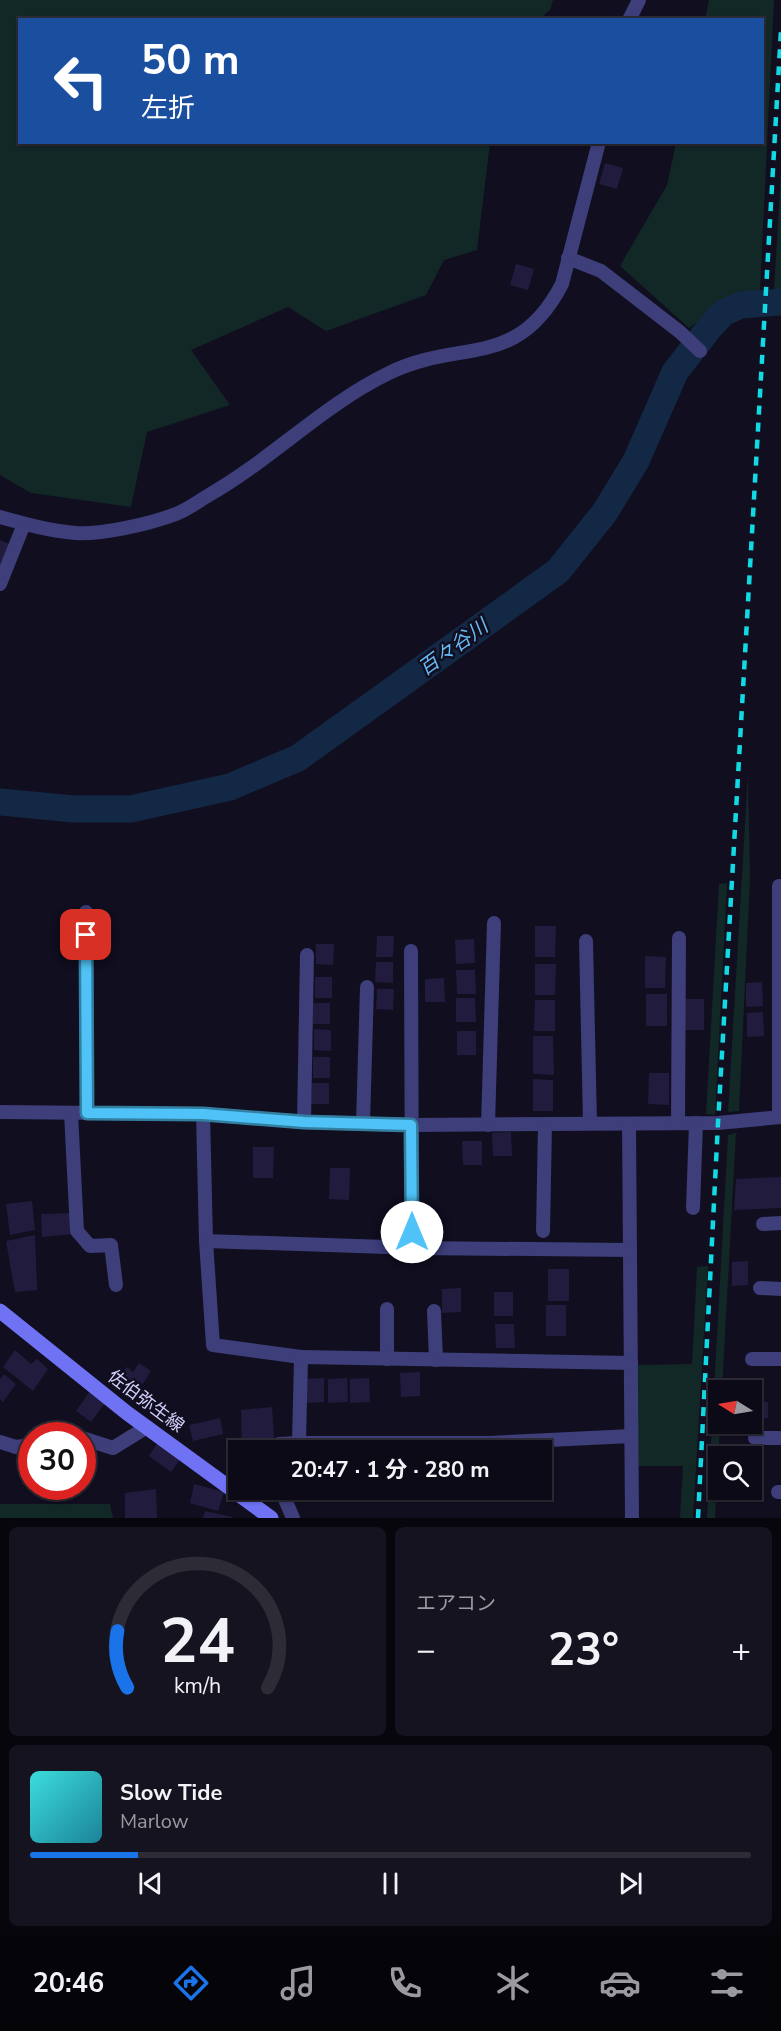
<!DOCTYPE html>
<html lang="ja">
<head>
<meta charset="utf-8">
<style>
  :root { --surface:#0c0a17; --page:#151320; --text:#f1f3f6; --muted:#9a9aa1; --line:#2c2b36; --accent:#1a73e8 }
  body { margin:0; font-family:"Nunito Sans","Noto Sans JP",sans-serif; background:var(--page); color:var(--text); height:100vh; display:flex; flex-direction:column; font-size:22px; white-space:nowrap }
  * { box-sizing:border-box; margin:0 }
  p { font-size:20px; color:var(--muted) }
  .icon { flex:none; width:33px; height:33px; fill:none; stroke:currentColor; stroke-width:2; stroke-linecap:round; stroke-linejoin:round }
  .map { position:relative; height:1518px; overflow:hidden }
  .sheet { display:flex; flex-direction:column; gap:9px; padding:9px; background:#07060d; flex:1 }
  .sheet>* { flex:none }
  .banner { position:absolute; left:18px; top:18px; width:746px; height:126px; border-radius:0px; box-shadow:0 2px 4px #0004,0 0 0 2px var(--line); background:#1a4fa0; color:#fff; overflow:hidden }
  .needle { width:39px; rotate:281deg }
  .fabs { position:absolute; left:708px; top:1380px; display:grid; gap:12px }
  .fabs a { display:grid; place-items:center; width:54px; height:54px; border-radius:0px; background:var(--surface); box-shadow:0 2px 4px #0004,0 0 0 2px var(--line); font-size:30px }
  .speed { position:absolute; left:18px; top:1422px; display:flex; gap:12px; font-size:30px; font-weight:700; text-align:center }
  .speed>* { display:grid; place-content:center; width:78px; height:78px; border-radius:50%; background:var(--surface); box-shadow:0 2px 4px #0004,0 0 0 2px var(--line); line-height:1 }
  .speed .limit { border:9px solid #d22; background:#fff; color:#111 }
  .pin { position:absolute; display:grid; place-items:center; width:51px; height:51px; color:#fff; margin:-26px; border-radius:12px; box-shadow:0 3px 9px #0006 }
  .me { position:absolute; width:66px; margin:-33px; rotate:0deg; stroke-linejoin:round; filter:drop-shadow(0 0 4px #0008) }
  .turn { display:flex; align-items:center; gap:21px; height:126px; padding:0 24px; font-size:27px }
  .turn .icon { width:78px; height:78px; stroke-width:2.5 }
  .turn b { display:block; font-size:42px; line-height:51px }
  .big { font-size:45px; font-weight:700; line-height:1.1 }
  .sheet .card { flex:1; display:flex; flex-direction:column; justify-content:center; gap:9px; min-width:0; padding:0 21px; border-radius:9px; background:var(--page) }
  .sheet .dial { align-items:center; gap:0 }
  .dial svg { height:156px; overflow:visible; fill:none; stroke:var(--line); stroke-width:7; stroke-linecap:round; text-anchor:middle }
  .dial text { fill:var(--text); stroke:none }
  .song { display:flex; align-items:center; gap:18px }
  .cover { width:72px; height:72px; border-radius:9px; background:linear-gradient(135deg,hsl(180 70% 55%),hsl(190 70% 35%)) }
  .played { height:6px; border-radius:3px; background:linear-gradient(90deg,var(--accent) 15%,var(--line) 15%) }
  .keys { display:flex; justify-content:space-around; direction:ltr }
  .heat { display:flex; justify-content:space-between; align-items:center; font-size:33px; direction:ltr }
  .sheet .tiles { flex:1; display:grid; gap:9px; grid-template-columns:1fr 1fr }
  .card:last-child { grid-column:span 2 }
  .trip { position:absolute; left:228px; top:1440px; width:324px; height:60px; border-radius:0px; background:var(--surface); box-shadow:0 2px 4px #0004,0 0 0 2px var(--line); font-weight:700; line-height:60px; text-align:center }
  .dock { display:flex; height:96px; justify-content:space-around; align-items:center; background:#050409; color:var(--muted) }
  .dock .icon { width:42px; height:42px }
  .dock .selected { color:var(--accent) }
  .dock b { font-size:27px; color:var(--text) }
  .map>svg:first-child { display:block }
  .green { fill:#122826 }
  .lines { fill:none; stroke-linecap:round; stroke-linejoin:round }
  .river { stroke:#122844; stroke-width:27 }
  .building { fill:#211c3e }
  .street { stroke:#3d3e7a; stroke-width:14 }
  .secondary { stroke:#6f72f3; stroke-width:15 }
  .rail { stroke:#12dae4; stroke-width:4.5; stroke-dasharray:9 8; stroke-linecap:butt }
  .route-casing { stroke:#337fa1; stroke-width:15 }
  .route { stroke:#4fc3f7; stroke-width:10 }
  .labels { text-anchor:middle; stroke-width:5; stroke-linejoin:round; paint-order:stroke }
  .street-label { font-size:18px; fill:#d2d0fb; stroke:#100e1f }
  .water-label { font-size:20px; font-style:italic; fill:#66b9f3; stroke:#100e1f }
</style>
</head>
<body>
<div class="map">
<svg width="781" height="1518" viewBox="0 0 781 1518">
  <rect width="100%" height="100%" fill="#100e1f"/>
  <g class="green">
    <polygon points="0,0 553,0 550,10 538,20 20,20 20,142 490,143 477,250 444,260 426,295 326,331 288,307 191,350 230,405 147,432 131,507 31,493 0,475"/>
    <polygon points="709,0 774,0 760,290 728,300 689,328 620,266 667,185 676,143 762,142 762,20 705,19"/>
    <polygon points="781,172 781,289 774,289"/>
    <polygon points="748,773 750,879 739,1111 728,1112"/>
    <polygon points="727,883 715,1115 706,1114 719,884"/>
    <polygon points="736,1133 722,1390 718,1390 718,1424 720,1424 715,1518 707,1518 728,1135"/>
    <polygon points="708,1266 693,1518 680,1518 683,1466 637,1466 635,1365 692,1364 697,1267"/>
    <polygon points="0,1504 110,1504 113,1518 0,1518"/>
  </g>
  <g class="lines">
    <polyline class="river" points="0,802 74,809 131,809 230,787 298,758 558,571 605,512 636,461 675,372 710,327 723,313 741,305 781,302"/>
  </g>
  <g class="building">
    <polygon points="605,163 623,168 617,189 599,184"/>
    <polygon points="516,264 534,269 528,290 510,285"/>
    <polygon points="0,540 12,545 0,567"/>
    <polygon points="535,926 556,926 555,957 535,957"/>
    <polygon points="377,936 394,936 393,957 376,957"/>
    <polygon points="474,939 475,963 456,964 455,940"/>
    <polygon points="316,944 334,944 333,965 316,964"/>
    <polygon points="645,956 666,957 665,988 645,988"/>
    <polygon points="376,962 393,962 393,983 375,982"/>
    <polygon points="535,964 556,964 555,995 535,995"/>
    <polygon points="456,970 475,970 476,994 457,994"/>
    <rect x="315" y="977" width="17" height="21"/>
    <polygon points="444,978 445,1002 425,1002 425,979"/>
    <polygon points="762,982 763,1006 746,1007 746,983"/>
    <polygon points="377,989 394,989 393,1010 376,1009"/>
    <rect x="646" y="994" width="21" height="32"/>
    <polygon points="456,998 475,998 476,1022 456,1022"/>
    <rect x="684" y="999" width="20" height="31"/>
    <polygon points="535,1000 555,1000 555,1031 534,1031"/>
    <rect x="313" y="1003" width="17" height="21"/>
    <polygon points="763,1012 764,1036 747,1037 747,1013"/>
    <polygon points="314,1029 331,1030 331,1051 314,1050"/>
    <rect x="457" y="1031" width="19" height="24"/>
    <polygon points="533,1036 553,1036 554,1075 533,1074"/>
    <rect x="313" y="1057" width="17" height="21"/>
    <polygon points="649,1073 669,1073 669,1105 648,1104"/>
    <polygon points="533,1079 553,1080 553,1111 533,1111"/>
    <polygon points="312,1083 329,1083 329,1104 311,1104"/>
    <polygon points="511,1132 512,1156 493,1156 492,1133"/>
    <polygon points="462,1141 482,1141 482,1165 463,1165"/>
    <polygon points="253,1147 274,1147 273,1178 253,1178"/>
    <polygon points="330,1168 350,1168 349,1200 329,1199"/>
    <polygon points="781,1177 781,1208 734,1210 736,1179"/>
    <polygon points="32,1201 35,1230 10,1235 6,1204"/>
    <polygon points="72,1213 73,1234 42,1237 41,1214"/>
    <polygon points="35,1235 37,1290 15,1292 6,1241"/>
    <polygon points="748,1261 748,1285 732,1286 732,1262"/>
    <rect x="548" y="1269" width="21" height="32"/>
    <polygon points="461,1288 461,1312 442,1313 442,1289"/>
    <rect x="494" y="1292" width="19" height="24"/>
    <rect x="546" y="1305" width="20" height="31"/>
    <polygon points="495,1324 514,1324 515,1348 496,1348"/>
    <polygon points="15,1350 31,1364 37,1359 48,1369 33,1391 3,1367"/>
    <polygon points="139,1363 151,1371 135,1396 116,1383 127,1367 133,1372"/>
    <polygon points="420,1372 420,1396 401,1397 400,1373"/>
    <polygon points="4,1374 16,1384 3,1402 0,1399 0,1379"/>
    <polygon points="324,1378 324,1402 305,1403 304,1379"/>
    <polygon points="347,1378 348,1402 328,1403 328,1379"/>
    <polygon points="369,1378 370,1402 350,1403 350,1379"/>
    <polygon points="90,1391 105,1403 91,1422 76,1411"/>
    <polygon points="753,1401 768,1402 768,1418 752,1418"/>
    <polygon points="272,1407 275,1450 242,1450 241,1410"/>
    <polygon points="220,1418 223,1434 193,1441 189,1425"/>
    <polygon points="158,1442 181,1458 171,1472 149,1456"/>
    <polygon points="194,1484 224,1492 218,1511 190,1503"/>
    <polygon points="156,1489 157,1518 125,1518 125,1493"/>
    <rect x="719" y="1490" width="15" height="6"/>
    <polygon points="205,1511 232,1517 232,1518 203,1518"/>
  </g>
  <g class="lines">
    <g class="street">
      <polyline points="629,20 639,0"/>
      <polyline points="568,258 601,271 680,332 700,351"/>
      <path d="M 0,517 C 25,524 50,531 75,533 C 101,535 149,524 173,515 C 186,511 197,502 209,495 C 272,459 323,405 389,373 C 460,338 517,371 562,284 L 599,142"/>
      <polyline points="0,584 24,524"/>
      <polyline points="86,912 87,1113"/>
      <polyline points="586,941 590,1123"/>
      <polyline points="411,951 412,1232"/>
      <polyline points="0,1112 203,1114 304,1122 411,1125 718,1123 781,1117"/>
      <polyline points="71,1113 77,1231 90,1246 111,1245 116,1285"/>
      <polyline points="203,1114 206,1241 213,1345 301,1357 299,1443 279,1444 279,1450"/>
      <polyline points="779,1117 779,886 781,886"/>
      <polyline points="304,1122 307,955"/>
      <polyline points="363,1123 367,987"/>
      <polyline points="678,1123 679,938"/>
      <polyline points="629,1124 632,1518"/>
      <polyline points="488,1125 494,923"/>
      <polyline points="693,1208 696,1123"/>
      <polyline points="763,1224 781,1223"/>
      <polyline points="543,1231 545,1124"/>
      <polyline points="206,1241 416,1248 630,1250"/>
      <polyline points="760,1288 781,1289"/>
      <polyline points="387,1309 387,1359"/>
      <polyline points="434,1311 436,1360"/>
      <polyline points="301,1357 631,1363"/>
      <polyline points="752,1359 781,1359"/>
      <polyline points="82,1438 113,1448 147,1427"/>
      <polyline points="755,1438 781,1438"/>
      <polyline points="0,1442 16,1447 32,1445"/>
      <polyline points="299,1443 489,1443 631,1436"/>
      <polyline points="281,1490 293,1518"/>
      <polyline points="778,1492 781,1492"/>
    </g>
    <polyline class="secondary" points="0,1311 127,1413 271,1518"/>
    <polyline class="rail" points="698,1518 718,1123 781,30"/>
  </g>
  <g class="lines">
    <defs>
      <polyline id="route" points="86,935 87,1113 203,1114 304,1122 411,1125 412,1232"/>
    </defs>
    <use href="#route" class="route-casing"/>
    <use href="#route" class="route"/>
  </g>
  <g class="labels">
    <g class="street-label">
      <text transform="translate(146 1401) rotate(37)" y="6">佐伯弥生線</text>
    </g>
    <g class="water-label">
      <text transform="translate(453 647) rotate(-36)" y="7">百々谷川</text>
    </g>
  </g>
</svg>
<div class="fabs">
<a><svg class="needle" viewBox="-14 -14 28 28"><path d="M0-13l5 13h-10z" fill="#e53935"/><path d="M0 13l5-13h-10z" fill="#9a9aa1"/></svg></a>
<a><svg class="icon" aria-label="search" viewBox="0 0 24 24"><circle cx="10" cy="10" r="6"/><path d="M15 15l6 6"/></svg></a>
</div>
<div class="speed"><div class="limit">30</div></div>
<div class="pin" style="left:86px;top:935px;background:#d93025"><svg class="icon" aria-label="arrive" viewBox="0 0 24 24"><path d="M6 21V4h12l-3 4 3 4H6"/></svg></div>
<svg class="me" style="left:412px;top:1232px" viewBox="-20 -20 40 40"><circle r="19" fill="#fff"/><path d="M0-13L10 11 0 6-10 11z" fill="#4fc3f7"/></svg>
<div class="trip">20:47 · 1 分 · 280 m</div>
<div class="banner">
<div class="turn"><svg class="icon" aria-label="left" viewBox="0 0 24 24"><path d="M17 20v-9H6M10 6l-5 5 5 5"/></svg><div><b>50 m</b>左折</div></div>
</div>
</div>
<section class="sheet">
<div class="tiles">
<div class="card dial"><svg viewBox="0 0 100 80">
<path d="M14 69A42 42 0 1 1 86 69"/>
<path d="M14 69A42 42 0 0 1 9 40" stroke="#1a73e8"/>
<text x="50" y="56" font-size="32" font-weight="700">24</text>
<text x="50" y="72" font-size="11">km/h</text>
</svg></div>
<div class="card"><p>エアコン</p>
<div class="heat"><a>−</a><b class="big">23°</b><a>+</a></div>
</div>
<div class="card">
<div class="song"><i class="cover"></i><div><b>Slow Tide</b><p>Marlow</p></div></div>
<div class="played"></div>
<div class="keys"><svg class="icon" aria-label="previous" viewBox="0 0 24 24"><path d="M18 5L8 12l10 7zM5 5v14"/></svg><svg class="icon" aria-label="pause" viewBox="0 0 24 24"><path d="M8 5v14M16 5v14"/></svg><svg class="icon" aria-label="next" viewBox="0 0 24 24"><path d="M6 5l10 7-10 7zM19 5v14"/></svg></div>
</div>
</div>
</section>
<nav class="dock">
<b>20:46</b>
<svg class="icon selected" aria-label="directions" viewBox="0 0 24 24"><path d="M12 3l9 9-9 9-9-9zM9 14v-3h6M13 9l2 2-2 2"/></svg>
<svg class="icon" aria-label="music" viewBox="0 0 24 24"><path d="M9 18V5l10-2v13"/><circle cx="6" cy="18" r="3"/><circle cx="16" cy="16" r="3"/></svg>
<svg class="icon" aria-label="phone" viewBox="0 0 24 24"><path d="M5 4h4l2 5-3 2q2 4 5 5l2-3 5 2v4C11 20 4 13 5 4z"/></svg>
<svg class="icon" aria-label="climate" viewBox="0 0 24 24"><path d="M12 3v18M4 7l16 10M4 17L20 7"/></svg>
<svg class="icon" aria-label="car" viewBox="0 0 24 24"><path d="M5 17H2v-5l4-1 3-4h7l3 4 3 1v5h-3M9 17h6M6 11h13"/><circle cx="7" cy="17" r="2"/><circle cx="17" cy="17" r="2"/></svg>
<svg class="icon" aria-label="filters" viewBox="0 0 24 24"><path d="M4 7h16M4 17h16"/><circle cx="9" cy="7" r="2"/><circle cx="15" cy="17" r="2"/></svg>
</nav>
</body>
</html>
